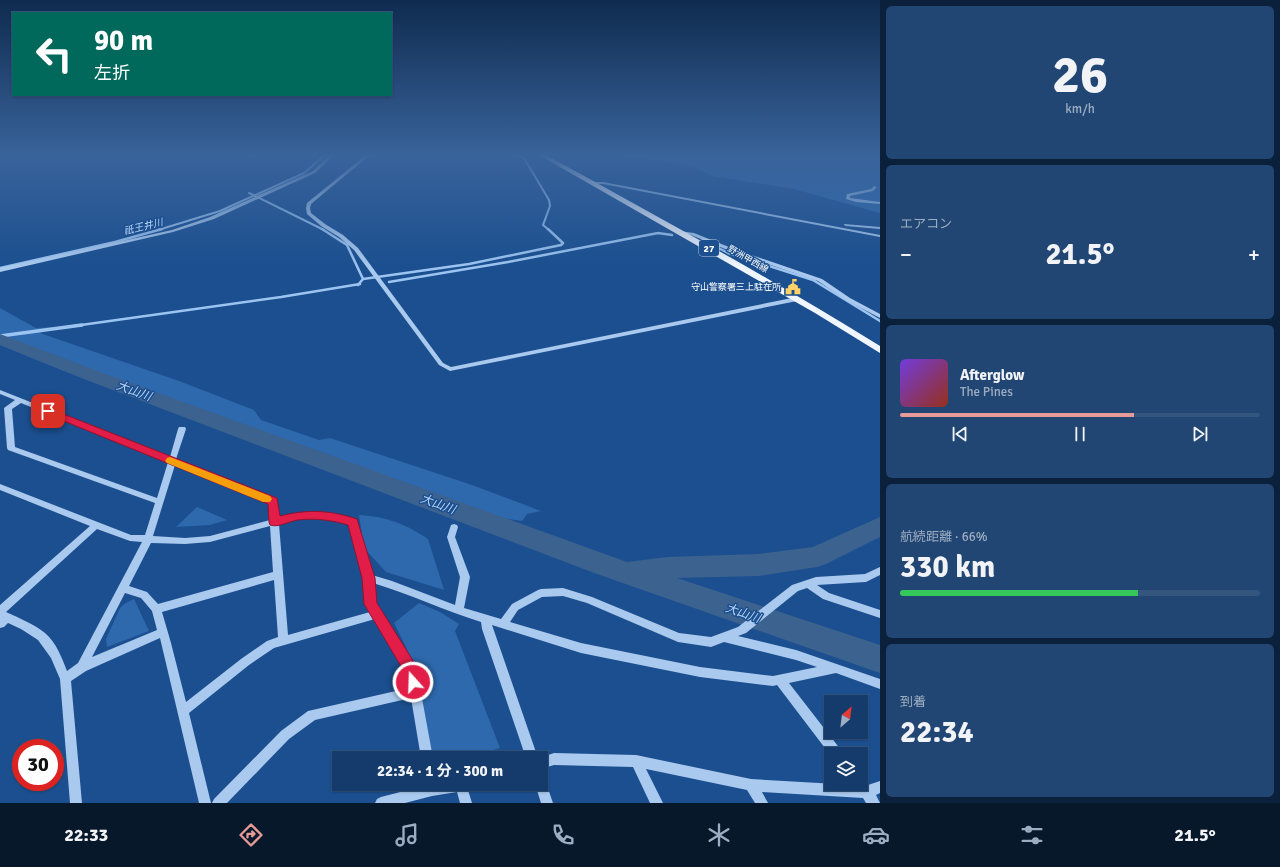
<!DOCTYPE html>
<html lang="ja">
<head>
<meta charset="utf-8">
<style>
  :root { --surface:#143b6b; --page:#214673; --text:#f1f3f6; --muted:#9dadc1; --line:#33557e; --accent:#e69b98 }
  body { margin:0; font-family:Signika,"Noto Sans JP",sans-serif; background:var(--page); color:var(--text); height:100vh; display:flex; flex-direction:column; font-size:15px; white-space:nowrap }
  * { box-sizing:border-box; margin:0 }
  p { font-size:13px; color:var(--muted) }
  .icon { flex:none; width:22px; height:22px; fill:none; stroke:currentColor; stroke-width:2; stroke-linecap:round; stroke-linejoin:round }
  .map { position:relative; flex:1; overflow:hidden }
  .panel { display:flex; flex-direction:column; gap:6px; padding:6px; background:#0b203b; width:400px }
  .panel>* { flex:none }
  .hud { position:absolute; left:12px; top:12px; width:380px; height:84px; border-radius:0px; box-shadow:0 1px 3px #0004,0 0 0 1px var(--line); background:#00695c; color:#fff; overflow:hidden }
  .needle { width:26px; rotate:28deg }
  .tools { position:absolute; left:824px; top:695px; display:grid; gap:8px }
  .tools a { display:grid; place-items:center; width:44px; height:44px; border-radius:0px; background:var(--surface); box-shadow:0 1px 3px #0004,0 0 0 1px var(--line); font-size:20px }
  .speed { position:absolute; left:12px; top:739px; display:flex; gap:8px; font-size:20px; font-weight:700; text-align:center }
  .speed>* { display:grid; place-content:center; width:52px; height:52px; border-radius:50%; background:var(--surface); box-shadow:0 1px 3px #0004,0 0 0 1px var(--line); line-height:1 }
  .speed .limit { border:6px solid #d22; background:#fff; color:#111 }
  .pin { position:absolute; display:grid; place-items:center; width:34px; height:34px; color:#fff; margin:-17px; border-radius:8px; box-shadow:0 2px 6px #0006 }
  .me { position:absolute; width:44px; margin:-22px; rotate:340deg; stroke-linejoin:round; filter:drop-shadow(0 0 3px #0008) }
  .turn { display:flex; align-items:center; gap:14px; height:84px; padding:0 16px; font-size:18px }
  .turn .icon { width:52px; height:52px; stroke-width:2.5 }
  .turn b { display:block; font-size:28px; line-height:34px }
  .big { font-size:30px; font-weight:700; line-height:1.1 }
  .panel .widget { flex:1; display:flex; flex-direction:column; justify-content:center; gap:6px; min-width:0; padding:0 14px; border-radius:6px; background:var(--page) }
  .panel .dial { align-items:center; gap:0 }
  .dial b { font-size:52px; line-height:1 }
  .song { display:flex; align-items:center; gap:12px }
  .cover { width:48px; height:48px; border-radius:6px; background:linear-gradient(135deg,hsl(260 70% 55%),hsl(10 70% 35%)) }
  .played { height:4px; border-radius:2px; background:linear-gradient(90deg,var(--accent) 65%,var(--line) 65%) }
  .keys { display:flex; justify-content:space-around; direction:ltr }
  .heat { display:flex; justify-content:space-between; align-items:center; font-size:22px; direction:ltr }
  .charge { height:6px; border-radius:3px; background:linear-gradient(90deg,#34c759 66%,var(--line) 0) }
  .trip { position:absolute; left:332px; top:751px; width:216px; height:40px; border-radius:0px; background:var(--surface); box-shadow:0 1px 3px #0004,0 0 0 1px var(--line); font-weight:700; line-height:40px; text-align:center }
  .dock { display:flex; height:64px; justify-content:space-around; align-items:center; background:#08182b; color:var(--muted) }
  .dock .icon { width:28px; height:28px }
  .dock .selected { color:var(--accent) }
  .dock b { font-size:18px; color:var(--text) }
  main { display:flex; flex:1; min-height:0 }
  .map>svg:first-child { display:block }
  .green { fill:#2e69ad }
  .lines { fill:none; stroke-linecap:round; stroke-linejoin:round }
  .stream-far2 { stroke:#9cc4f0; stroke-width:2 }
  .stream-far1 { stroke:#9cc4f0; stroke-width:2.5 }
  .stream { stroke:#9cc4f0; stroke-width:3.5 }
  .river { fill:#3c6290; fill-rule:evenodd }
  .minor { fill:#a9c9ee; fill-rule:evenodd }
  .major { fill:#f0f6ff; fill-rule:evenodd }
  .route { fill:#e11d48; stroke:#92132f }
  .slow { fill:#f59e0b }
  .labels { text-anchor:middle; stroke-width:3; stroke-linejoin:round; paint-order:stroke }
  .far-street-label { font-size:9px; fill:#fff; stroke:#1b4f8f }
  .far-poi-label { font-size:9px; fill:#fff; stroke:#1b4f8f; text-anchor:end }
  .far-water-label { font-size:10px; font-style:italic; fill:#b5d3f5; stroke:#1b4f8f }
  .shield { fill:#1b4f8f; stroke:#bbcadd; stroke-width:1 }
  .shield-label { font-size:10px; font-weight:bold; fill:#fff }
  .water-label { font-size:12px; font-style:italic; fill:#b5d3f5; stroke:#1b4f8f }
</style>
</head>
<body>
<main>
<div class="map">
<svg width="880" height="803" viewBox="0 0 880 803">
  <rect width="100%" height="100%" fill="#1b4f8f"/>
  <g class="green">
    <polygon points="615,155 880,155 880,213 794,189 713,176 691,166 679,163"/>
    <polygon points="0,308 36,328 54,327 40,333 179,381 254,410 261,420 319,440 330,438 472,485 541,511 527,514 522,521 445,510 64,371 0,345"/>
    <polygon points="197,507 227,520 210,525 176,527"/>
    <path d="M 359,515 C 387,517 404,523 428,539 L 444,590 L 386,572 L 364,548 Z"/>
    <polygon points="134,599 149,631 107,647 106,639 120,608 124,604"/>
    <polygon points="419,603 440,612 459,624 455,631 500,748 466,758 433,758 429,756 420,686 406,647 394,623"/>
  </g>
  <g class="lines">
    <g class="stream-far2">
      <polyline points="516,155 524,158 549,200 550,206 543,225 549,230"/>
      <polyline points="249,193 324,230"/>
      <polyline points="158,230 220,211 304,173 325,155"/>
    </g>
    <g class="stream-far1">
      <polyline points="322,229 347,245 363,279 358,285"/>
      <polyline points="711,244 728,253 813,280 880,321"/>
      <polyline points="0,268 115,242 162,229"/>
      <polyline points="363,279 469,264 561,245 563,243 548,229"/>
      <polyline points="389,282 508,262 658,233 672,235"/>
      <polyline points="74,326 281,297 360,284"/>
    </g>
    <polyline class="stream" points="0,336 82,325"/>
    <polygon class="river" points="0,334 103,373 627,562 667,557 759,554 813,547 880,517 880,537 826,564 817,567 759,576 677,578 880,645 880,673 597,574 89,381 0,345"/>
    <g class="minor">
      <polygon points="330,155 334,155 315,173 214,219 173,232 0,272 0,268 172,230 210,217 313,171"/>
      <polygon points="366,155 370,155 311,204 310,208 311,213 325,224 343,235 358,248 443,363 451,367 797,297 800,299 797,301 450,371 439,365 354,250 339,237 321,226 307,214 306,208 307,203"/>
      <polygon points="592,182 603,182 880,235 880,237 603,184 591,184 590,183"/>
      <polygon points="874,186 877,187 873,191 850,196 850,198 880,202 880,204 856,202 846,199 847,194 871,189"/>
      <polygon points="844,224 880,227 880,229 846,226 844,225"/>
      <polygon points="679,231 694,233 734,249 822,279 850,298 880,314 880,318 846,300 818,281 730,251 691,235 679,233"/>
      <path d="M 0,390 L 170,457 L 178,429 L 179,427 L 185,427 L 186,429 L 176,459 L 276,499 L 277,501 L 278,518 L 298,513 L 333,513 L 356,520 L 372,575 L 392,581 L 455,605 L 460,577 L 447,537 L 451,525 L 454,524 L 457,525 L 458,527 L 455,537 L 470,577 L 464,608 L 501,619 L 512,604 L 538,590 L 541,589 L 563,588 L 592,597 L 679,633 L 711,637 L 738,627 L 792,585 L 816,577 L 865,574 L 880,567 L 880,575 L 866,582 L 817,585 L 829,593 L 880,610 L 880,618 L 823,599 L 807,588 L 798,591 L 746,633 L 738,636 L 796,650 L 880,679 L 880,689 L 836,673 L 789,683 L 841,750 L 843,754 L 831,754 L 831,756 L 777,685 L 773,686 L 700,677 L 581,653 L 492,625 L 538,758 L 526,758 L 482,629 L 481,622 C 445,611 410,594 373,583 L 376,603 L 417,671 L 433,758 L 421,758 L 411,698 L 315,720 L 289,739 L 227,803 L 212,803 L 214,799 L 281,731 L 308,711 L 409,688 L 407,672 L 375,619 L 274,648 L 249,665 L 189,713 L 211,803 L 199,803 L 160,638 L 86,671 L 71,681 L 82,803 L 70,803 L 60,679 L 51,658 L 38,640 L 21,629 L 8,623 L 4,627 L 0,628 L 0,605 L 90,526 L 0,490 L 0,484 L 131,535 L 145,535 L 155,503 L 8,450 L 7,448 L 4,408 L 15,400 L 0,394 ZM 21,403 L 168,462 L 157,498 L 15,447 L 12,409 ZM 175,465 L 269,503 L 270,520 L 210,536 L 185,538 L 153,536 ZM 298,519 L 333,519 L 349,524 L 363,578 L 366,604 L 370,612 L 288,635 L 279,524 ZM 270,526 L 273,572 L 158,604 L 147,592 L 129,586 L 151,543 L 185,544 L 210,542 ZM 97,529 L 130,541 L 142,542 L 78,663 L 67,671 C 62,658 56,642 45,633 C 34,624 19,618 6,612 ZM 274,580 L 278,637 L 267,641 L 241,659 L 186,702 L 171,643 L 162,612 ZM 125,593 L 141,598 L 152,611 L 157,630 L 92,657 ZM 563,596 L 587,603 L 678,642 L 711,647 L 724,642 L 796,660 L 817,667 L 773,676 L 700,667 L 581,643 L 510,622 L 518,610 L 542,597 Z"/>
      <polygon points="554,753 636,755 751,779 854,785 854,784 861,784 861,778 864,780 868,785 880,781 880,793 876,795 880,803 866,803 863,798 762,792 768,803 755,803 747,790 646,769 663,803 650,803 633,767 554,765 541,769 541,758 539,758"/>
      <polygon points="541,778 545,780 553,803 541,803 535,784 541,784"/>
      <polygon points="431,784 474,784 472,788 468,790 472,803 460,803 457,792 432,796 405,803 375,803 377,799 381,797"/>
    </g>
    <path class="major" d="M 539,155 L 546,155 C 658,217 771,278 880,346 L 880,353 L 815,313 Z"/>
  </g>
  <linearGradient id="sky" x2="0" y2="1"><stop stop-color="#0f2b4f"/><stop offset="0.58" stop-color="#39639b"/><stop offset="1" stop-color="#39639b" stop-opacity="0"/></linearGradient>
  <rect width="880" height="267" fill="url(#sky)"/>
  <path class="route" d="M 48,408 L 277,498 L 280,516 C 307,509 330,510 357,519 L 375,578 L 377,603 L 417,667 L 420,682 L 418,687 L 413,689 L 408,687 L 405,673 L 364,604 L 362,578 L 348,525 C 332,520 314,518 298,520 C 289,521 279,528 270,525 L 269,522 L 268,504 L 44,413 L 43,411 Z"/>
  <polygon class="slow" points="170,457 270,496 272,499 270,502 263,502 167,463 165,461 167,458"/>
  <defs>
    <symbol id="civic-bare" viewBox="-9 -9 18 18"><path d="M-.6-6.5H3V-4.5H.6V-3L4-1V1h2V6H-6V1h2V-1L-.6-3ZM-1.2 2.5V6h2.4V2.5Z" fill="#ffd166" stroke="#1b4f8f" stroke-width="2.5" paint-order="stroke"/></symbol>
  </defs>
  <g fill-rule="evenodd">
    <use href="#civic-bare" x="782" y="276" width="22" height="22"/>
  </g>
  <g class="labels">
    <g class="far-street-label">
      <text transform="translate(748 259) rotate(30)" y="3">野洲甲西線</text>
    </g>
    <g class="far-poi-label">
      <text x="781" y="290">守山警察署三上駐在所</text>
    </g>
    <g class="far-water-label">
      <text transform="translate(143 226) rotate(-14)" y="4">祇王井川</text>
    </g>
    <rect class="shield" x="699" y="240" width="20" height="16" rx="3"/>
    <g class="shield-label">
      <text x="709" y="252">27</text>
    </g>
    <g class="water-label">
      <text transform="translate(134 391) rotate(20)" y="4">大山川</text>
      <text transform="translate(438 504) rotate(20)" y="4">大山川</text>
      <text transform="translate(743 613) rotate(19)" y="4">大山川</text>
    </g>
  </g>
</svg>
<div class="tools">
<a><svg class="needle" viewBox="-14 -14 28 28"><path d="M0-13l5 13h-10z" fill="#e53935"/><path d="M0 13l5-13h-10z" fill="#9dadc1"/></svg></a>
<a><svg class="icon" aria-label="layers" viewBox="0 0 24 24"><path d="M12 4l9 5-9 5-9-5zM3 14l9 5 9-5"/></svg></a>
</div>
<div class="speed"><div class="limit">30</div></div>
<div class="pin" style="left:48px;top:411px;background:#d93025"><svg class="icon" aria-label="arrive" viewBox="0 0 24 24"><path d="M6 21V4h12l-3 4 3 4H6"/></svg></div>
<svg class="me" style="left:413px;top:682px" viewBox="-20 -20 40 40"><circle r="17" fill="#e11d48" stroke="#fff" stroke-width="3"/><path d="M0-11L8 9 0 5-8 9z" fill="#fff"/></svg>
<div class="trip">22:34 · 1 分 · 300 m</div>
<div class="hud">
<div class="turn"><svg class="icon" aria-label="left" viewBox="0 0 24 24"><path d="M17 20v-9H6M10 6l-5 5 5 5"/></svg><div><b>90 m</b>左折</div></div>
</div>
</div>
<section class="panel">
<div class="widget dial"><b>26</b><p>km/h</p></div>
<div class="widget"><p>エアコン</p>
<div class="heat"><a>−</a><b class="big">21.5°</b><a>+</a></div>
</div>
<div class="widget">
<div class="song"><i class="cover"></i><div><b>Afterglow</b><p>The Pines</p></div></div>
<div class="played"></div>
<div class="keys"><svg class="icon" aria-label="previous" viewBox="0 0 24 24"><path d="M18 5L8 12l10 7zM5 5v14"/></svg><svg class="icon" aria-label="pause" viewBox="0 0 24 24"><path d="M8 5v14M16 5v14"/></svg><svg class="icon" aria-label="next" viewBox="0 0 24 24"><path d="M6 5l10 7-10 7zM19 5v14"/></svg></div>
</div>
<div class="widget"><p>航続距離 · 66%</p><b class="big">330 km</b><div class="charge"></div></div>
<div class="widget"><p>到着</p><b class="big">22:34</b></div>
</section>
</main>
<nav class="dock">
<b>22:33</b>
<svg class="icon selected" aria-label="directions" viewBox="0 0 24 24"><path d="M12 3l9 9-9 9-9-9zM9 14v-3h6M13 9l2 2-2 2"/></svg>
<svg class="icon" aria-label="music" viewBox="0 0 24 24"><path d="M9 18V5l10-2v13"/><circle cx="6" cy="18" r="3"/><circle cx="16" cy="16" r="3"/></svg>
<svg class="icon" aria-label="phone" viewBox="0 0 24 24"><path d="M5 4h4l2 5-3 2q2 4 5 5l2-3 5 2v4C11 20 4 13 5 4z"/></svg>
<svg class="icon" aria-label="climate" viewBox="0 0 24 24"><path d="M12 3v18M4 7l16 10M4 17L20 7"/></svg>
<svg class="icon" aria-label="car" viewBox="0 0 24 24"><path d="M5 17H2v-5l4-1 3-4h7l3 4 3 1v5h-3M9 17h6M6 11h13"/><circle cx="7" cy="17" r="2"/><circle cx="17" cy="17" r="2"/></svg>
<svg class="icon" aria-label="filters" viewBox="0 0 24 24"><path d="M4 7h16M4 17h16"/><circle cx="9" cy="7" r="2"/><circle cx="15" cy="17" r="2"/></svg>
<b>21.5°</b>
</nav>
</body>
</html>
